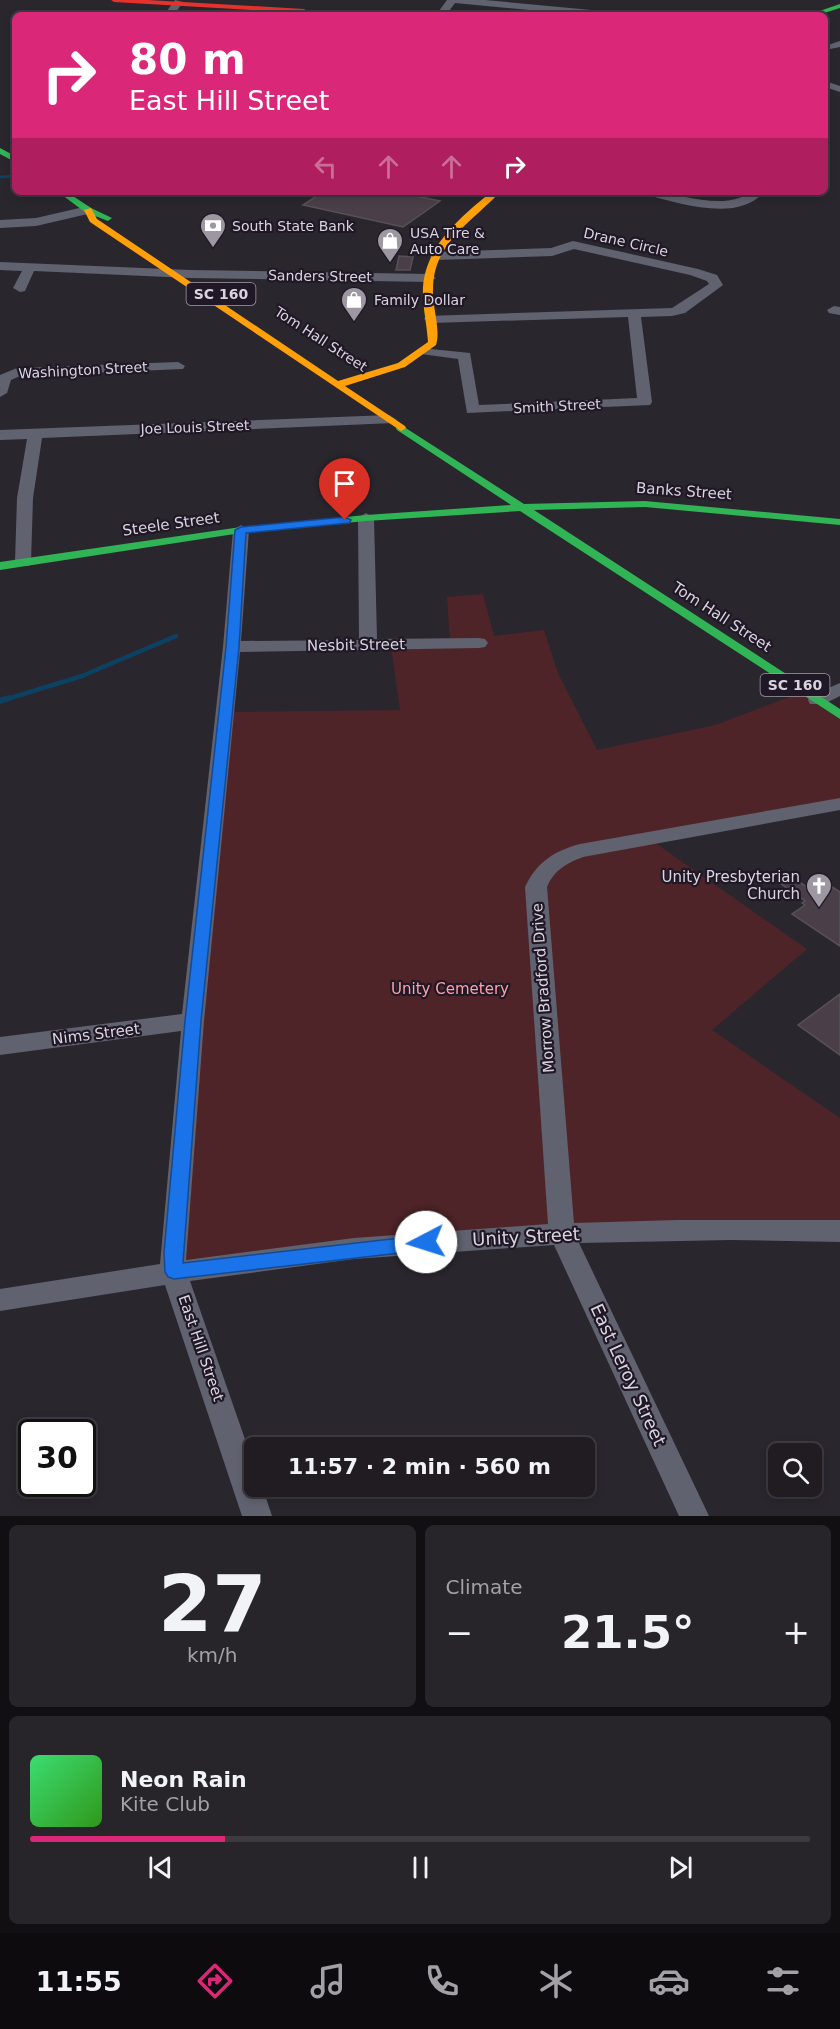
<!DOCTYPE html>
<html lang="en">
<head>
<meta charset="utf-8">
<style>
  :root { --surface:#201c22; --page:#28252a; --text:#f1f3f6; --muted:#a2a1a5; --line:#3d3a40; --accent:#db2777 }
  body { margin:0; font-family:"DejaVu Sans",sans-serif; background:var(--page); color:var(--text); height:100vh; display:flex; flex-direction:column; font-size:22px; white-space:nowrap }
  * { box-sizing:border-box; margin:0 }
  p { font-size:20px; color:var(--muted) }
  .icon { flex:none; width:33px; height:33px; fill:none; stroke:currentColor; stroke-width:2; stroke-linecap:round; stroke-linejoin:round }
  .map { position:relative; height:1516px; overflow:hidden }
  .panel { display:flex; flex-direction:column; gap:9px; padding:9px; background:#120f13; flex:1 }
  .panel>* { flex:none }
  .top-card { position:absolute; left:12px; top:12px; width:816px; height:183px; border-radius:9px; box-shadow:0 3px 9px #0003,0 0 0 2px var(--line); background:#db2777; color:#fff; overflow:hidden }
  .controls { position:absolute; left:768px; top:1443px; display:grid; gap:12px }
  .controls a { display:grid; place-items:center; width:54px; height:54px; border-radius:9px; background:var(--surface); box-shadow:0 3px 9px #0003,0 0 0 2px var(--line); font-size:30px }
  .speed { position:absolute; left:18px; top:1419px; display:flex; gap:12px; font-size:30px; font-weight:700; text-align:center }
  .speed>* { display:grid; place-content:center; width:78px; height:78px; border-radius:50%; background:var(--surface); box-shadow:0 3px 9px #0003,0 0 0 2px var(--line); line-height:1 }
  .speed .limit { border:3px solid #111; border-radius:9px; background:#fff; color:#111 }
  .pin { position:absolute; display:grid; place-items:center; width:51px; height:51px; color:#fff; margin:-62px -26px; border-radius:50% 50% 50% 0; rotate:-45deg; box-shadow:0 0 6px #0007 }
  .pin .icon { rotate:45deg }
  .me { position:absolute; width:66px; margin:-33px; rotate:265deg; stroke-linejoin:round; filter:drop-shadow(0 0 4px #0008) }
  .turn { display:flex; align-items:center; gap:21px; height:126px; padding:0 18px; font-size:27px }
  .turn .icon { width:78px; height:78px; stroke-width:2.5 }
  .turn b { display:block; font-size:42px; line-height:51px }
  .lanes { display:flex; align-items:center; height:57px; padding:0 18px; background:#0003; justify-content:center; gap:30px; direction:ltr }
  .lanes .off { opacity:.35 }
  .big { font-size:45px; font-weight:700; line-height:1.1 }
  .panel .widget { flex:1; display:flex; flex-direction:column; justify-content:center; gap:9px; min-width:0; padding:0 21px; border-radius:9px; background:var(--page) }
  .panel .dial { align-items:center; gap:0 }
  .dial b { font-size:78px; line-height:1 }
  .song { display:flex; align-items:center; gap:18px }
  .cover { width:72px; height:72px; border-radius:9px; background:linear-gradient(135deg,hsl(140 70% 55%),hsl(110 70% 35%)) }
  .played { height:6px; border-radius:3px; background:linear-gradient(90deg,var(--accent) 25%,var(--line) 25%) }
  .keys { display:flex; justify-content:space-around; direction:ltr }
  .heat { display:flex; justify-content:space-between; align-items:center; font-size:33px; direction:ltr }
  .panel .tiles { flex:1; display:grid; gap:9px; grid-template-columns:1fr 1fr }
  .widget:last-child { grid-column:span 2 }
  .trip { position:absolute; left:244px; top:1437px; width:351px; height:60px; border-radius:9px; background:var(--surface); box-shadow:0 3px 9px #0003,0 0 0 2px var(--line); font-weight:700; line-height:60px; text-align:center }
  .tabs { display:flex; height:96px; justify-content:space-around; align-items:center; background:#0d0b0e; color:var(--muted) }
  .tabs .icon { width:42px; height:42px }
  .tabs .selected { color:var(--accent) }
  .tabs b { font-size:27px; color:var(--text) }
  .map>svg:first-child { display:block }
  .green { fill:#4e2428 }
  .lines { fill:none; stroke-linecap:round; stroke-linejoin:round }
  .stream-far2 { stroke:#0d4162; stroke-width:3 }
  .stream-far1 { stroke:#0d4162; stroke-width:4.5 }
  .stream { stroke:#0d4162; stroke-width:6 }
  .building { fill:#4a3f49; stroke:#575157; stroke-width:1.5 }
  .street { fill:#60626f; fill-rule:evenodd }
  .fast { fill:#30b455; fill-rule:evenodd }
  .slow { fill:#ff9f0a; fill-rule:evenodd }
  .jam { fill:#e5322d; fill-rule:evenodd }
  .route { fill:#1a73e8; stroke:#114b97; stroke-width:1.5 }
  .labels { text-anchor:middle; stroke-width:4.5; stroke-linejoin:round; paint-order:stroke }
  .far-poi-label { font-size:14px; fill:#d9d4de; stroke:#201827; text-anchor:start }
  .far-street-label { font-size:14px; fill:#d9d4de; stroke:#201827 }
  .shield { fill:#201827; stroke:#a29ca7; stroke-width:1.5 }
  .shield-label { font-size:14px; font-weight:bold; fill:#d9d4de }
  .street-label { font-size:15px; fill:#d9d4de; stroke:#201827 }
  .poi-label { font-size:15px; fill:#d9d4de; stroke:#201827; text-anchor:end }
  .park-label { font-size:15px; fill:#ffa1a5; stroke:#201827 }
  .near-street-label { font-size:18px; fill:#d9d4de; stroke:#201827 }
</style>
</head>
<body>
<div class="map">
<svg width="840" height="1516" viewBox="0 0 840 1516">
  <rect width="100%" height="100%" fill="#2a262e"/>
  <polygon class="green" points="483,594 494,636 544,630 558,673 597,750 715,725 800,693 840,719 840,802 651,840 807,949 712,1030 840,1118 840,1228 697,1226 179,1268 228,712 400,710 391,646 450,645 447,597"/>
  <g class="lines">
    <polyline class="stream-far2" points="0,177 15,176"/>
    <polyline class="stream-far1" points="4,700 82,676 176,636"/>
    <polyline class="stream" points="0,701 9,698"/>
  </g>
  <g class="building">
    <polygon points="323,192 396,192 440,201 403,227 303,205"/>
    <polygon points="399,256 413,257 410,270 396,270"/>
    <polygon points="787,874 816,893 829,885 840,892 840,946 792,914 805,905 802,903 805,901 781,884"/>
    <polygon points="840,994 840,1055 798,1025"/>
  </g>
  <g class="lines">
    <g class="street">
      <polygon points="175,0 183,2 174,15 164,15"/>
      <polygon points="447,0 485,0 613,12 618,15 583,15 455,3 446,15 436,15"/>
      <polygon points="840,41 840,47 825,50 825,46"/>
      <polygon points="825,81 840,86 840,92 825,87"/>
      <path d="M 645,192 C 672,192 697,202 724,201 C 740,200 748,192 764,192 C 737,223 680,203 647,195 Z"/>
      <polygon points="88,206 94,210 92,213 36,226 0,228 0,220 36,218"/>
      <polygon points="573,241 698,269 717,275 723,285 685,313 672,316 641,317 652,402 650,405 467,413 458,359 421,354 419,351 421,348 470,353 479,405 637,398 628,317 431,323 424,319 426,316 672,308 709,284 707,281 690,275 574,249 552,256 436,260 430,256 436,252 551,248"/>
      <polygon points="0,262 190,270 429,274 436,278 429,282 190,278 34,271 25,291 20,292 13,288 22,271 0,270"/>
      <polygon points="834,306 840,307 840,315 829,313 827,310"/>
      <polygon points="178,362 185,366 183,369 20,376 11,380 7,393 0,397 0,375 17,368"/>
      <polygon points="389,415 397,420 394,423 42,438 33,498 31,562 29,566 17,566 15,562 17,498 27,439 0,440 0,430"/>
      <path d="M 366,513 L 374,518 L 377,639 L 479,638 L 485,639 L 488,643 L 485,647 L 479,648 L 240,652 L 204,1021 L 186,1260 L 354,1238 L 548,1224 L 525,887 C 537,862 554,851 580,844 L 840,798 L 840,810 L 583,857 C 567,863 554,870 547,887 L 574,1223 L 677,1220 L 840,1220 L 840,1242 L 731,1240 L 579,1243 L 709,1516 L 679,1516 L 554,1245 L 354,1259 L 190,1281 L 255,1468 L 255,1486 L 262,1486 L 272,1516 L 242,1516 L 165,1285 L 0,1311 L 0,1289 L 160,1264 L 181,1031 L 0,1055 L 0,1037 L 182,1014 L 223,647 L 233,530 L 241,525 L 249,530 L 241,641 L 359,640 L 358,518 Z"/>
      <polygon points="840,683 840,696 824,704 810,704 808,700 810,696"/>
    </g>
    <g class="fast">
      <polygon points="840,4 840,8 818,15 808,15"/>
      <polygon points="302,10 384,13 387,15 304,13"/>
      <polygon points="0,148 15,156 15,162 0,154"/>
      <polygon points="58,192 67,192 91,208 112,218 108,221 85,212"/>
      <polygon points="401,425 524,504 645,501 840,519 840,525 645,507 534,510 840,709 840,719 520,511 366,521 241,533 0,570 0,562 241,527 366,515 511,505 397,430 396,428"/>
    </g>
    <path class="slow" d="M 491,192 L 500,192 C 472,222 433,243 433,289 C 432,307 441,329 436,345 L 405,367 L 345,386 L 405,426 L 406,428 L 401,431 L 90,222 L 84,210 L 91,208 L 97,219 L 338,381 L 398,363 L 428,342 C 427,324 422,305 423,287 C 426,245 461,217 491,192 Z"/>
    <polygon class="jam" points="111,0 148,0 304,9 307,11 304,13 114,2"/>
  </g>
  <polygon class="route" points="345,517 351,520 349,523 246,533 239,647 201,1021 183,1263 426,1235 432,1237 435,1242 432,1248 426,1250 174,1279 168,1277 165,1272 164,1252 185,1021 226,647 235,530 241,527"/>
  <defs>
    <symbol id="bank-pin" viewBox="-11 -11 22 30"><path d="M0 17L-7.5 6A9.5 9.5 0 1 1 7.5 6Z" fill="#9c97a0" stroke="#201827"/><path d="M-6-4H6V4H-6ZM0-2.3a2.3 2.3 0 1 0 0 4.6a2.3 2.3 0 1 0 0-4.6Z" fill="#fff"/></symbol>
    <symbol id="shop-pin" viewBox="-11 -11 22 30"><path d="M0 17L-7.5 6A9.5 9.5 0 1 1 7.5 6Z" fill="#9c97a0" stroke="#201827"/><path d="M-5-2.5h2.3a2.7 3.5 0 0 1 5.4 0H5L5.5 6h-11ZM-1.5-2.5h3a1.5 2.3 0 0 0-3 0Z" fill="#fff"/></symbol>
    <symbol id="church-pin" viewBox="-11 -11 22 30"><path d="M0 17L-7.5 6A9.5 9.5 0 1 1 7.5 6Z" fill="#9c97a0" stroke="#201827"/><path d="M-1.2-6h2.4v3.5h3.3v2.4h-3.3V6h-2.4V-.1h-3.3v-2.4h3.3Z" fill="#fff"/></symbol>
  </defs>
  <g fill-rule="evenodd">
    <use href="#bank-pin" x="198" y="211" width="30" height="40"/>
    <use href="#shop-pin" x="375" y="226" width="30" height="40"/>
    <use href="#shop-pin" x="339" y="285" width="30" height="40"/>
    <use href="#church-pin" x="804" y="871" width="30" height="40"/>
  </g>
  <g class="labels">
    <g class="far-poi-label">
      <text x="232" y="231">South State Bank</text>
      <text x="410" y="238">USA Tire &amp;<tspan x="410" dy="16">Auto Care</tspan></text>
      <text x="374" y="305">Family Dollar</text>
    </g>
    <g class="far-street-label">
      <text transform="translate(626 242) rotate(13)" y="5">Drane Circle</text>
      <text transform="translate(320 276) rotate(1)" y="5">Sanders Street</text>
      <text transform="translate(321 339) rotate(33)" y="5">Tom Hall Street</text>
      <text transform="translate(83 370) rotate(-3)" y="5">Washington Street</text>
      <text transform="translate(557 406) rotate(-3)" y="5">Smith Street</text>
      <text transform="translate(195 427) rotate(-2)" y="5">Joe Louis Street</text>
    </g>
    <g class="shield">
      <rect x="186.5" y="283" width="69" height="22" rx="4.5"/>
      <rect x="760.5" y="674" width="69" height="22" rx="4.5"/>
    </g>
    <g class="shield-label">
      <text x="221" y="299">SC 160</text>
      <text x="795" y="690">SC 160</text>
    </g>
    <g class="street-label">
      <text transform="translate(684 491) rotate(4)" y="5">Banks Street</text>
      <text transform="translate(171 524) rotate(-8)" y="5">Steele Street</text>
      <text transform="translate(722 617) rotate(33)" y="5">Tom Hall Street</text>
      <text transform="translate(356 645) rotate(-1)" y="5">Nesbit Street</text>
      <text transform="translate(543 988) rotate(-94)" y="5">Morrow Bradford Drive</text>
      <text transform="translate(96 1034) rotate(-7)" y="5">Nims Street</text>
      <text transform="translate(201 1348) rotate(71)" y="5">East Hill Street</text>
    </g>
    <g class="poi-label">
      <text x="800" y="882">Unity Presbyterian<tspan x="800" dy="17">Church</tspan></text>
    </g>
    <g class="park-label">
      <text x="450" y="994">Unity Cemetery</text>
    </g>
    <g class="near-street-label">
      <text transform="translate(526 1237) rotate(-3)" y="6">Unity Street</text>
      <text transform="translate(628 1375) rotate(65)" y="6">East Leroy Street</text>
    </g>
  </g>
</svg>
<div class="controls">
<a><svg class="icon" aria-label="search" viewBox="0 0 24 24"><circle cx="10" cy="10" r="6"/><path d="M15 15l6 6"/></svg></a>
</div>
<div class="speed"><div class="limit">30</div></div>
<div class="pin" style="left:345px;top:520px;background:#d93025"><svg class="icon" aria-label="arrive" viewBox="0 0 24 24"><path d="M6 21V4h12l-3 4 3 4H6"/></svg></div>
<svg class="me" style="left:426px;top:1242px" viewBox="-20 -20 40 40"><circle r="19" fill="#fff"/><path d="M0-13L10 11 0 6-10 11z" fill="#1a73e8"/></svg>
<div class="trip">11:57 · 2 min · 560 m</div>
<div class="top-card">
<div class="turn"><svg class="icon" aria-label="right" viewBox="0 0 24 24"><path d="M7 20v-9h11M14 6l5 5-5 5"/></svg><div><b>80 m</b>East Hill Street</div></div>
<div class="lanes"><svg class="icon off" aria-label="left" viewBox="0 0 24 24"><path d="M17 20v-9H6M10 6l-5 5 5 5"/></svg><svg class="icon off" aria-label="ahead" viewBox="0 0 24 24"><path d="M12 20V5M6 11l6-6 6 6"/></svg><svg class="icon off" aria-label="ahead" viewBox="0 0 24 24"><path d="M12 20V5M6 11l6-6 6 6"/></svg><svg class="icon" aria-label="right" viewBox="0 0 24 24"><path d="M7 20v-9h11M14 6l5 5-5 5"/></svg></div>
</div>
</div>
<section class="panel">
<div class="tiles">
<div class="widget dial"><b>27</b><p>km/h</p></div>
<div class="widget"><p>Climate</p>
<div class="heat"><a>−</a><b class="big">21.5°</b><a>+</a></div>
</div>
<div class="widget">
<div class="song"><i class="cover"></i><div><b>Neon Rain</b><p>Kite Club</p></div></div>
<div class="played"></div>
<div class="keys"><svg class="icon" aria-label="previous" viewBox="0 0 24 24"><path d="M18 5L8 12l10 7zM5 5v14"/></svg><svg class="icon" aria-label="pause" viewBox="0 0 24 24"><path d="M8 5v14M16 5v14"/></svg><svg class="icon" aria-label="next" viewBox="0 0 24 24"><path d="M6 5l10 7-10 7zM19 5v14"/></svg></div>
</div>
</div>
</section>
<nav class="tabs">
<b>11:55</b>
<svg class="icon selected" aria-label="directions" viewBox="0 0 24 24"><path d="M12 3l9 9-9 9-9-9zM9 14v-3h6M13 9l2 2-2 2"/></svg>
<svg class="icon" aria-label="music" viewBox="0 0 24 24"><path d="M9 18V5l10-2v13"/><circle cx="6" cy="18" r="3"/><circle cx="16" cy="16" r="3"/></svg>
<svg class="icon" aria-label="phone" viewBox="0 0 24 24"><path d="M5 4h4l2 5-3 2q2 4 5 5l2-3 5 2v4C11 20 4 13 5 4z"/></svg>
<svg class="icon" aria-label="climate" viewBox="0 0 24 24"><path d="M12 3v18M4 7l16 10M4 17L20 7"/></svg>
<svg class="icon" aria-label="car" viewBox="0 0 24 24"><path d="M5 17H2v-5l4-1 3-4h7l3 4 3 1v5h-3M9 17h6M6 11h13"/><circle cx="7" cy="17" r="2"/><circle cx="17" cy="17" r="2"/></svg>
<svg class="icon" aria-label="filters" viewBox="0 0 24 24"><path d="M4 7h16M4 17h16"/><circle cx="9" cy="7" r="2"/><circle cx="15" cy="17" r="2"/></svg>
</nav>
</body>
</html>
